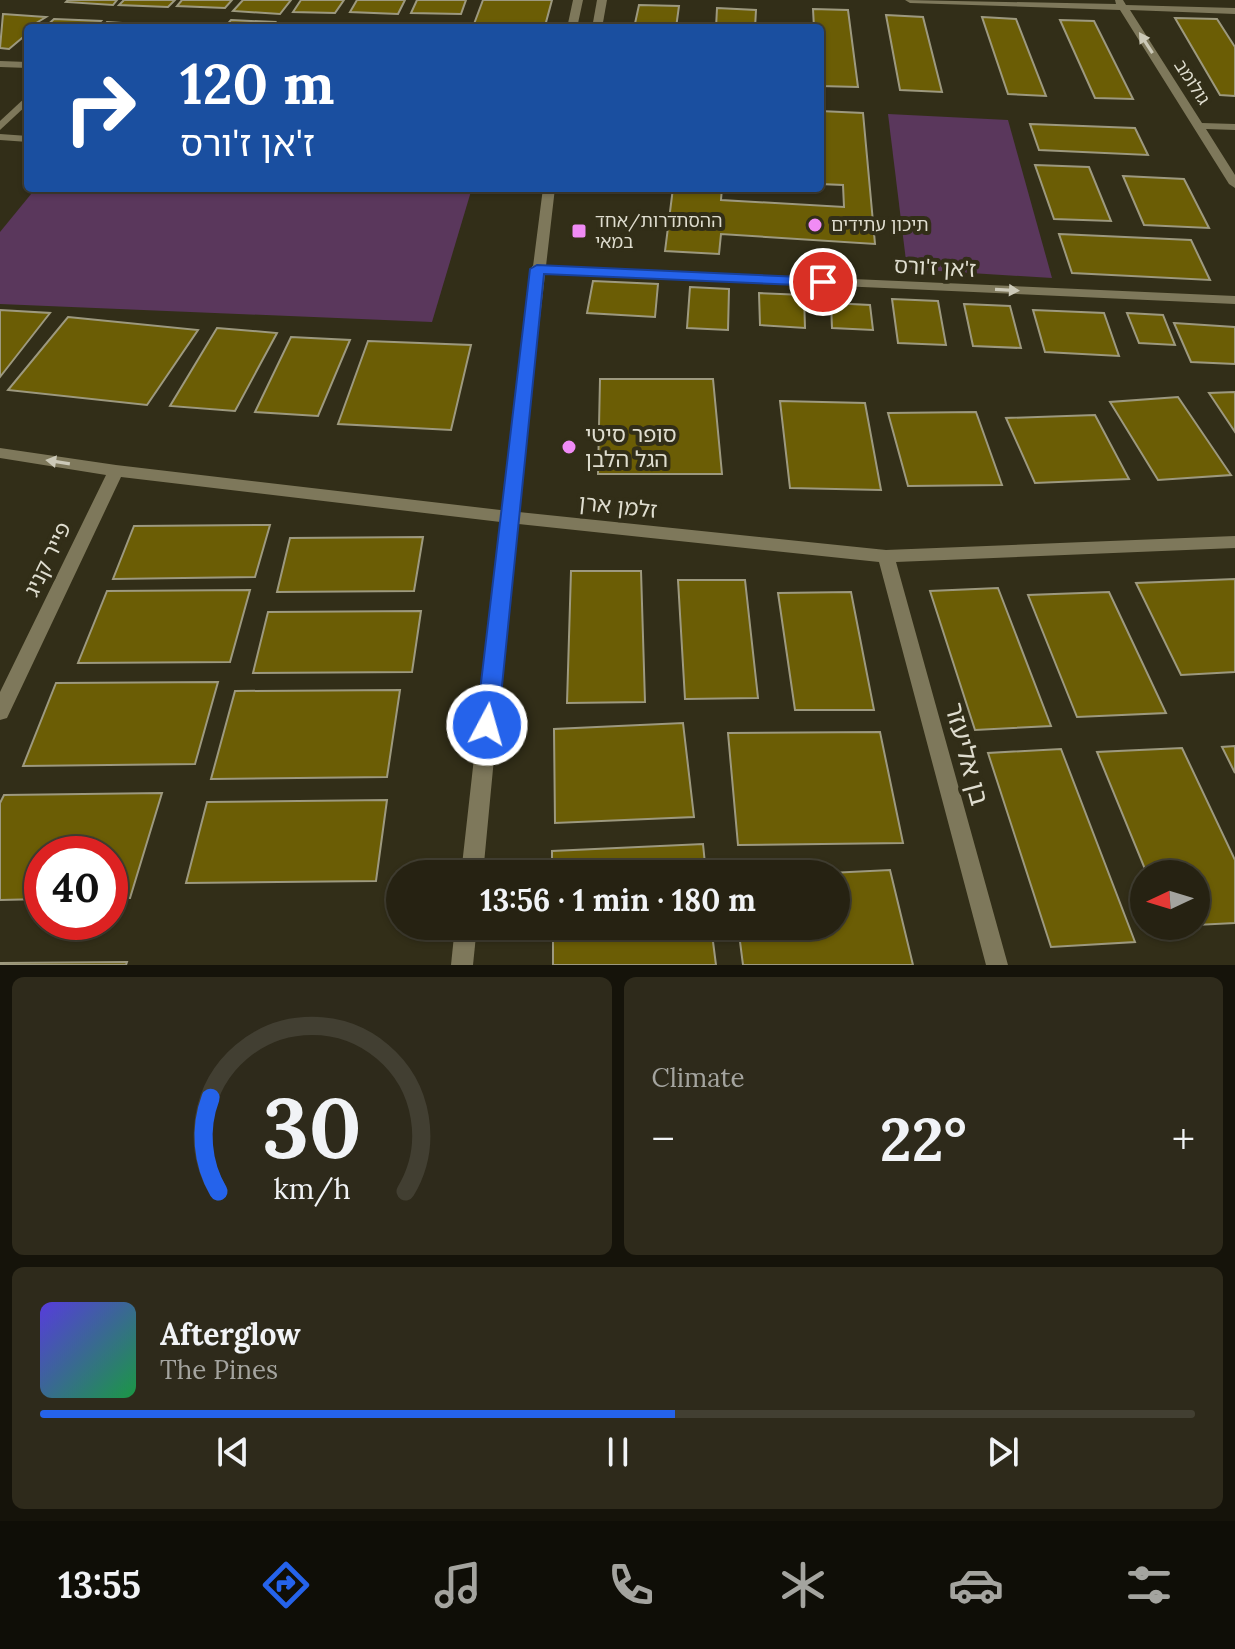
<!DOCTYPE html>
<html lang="en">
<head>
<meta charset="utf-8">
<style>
  :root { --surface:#262212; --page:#2e2a1b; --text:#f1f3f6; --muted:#a4a49f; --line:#423f32; --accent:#2563eb }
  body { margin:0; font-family:Lora,"Noto Sans Hebrew",serif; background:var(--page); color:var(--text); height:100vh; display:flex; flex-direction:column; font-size:30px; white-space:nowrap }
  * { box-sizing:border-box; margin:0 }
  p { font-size:26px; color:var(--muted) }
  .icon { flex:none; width:44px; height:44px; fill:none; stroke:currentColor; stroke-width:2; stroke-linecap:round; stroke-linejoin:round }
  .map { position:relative; height:965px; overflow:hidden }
  .side { display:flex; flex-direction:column; gap:12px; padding:12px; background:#15130a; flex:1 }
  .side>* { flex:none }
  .top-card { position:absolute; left:24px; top:24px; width:800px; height:168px; border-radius:8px; box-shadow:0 2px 6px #0004,0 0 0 2px var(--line); background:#1a4fa0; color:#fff; overflow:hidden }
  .needle { width:52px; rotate:266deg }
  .controls { position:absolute; left:1130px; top:860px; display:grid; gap:16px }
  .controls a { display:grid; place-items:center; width:80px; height:80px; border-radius:50%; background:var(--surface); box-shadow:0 2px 6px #0004,0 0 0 2px var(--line); font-size:40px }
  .speed { position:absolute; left:24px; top:836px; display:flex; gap:16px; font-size:40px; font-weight:700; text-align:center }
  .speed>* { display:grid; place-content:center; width:104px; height:104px; border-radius:50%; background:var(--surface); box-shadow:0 2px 6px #0004,0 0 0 2px var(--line); line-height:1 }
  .speed .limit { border:12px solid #d22; background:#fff; color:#111 }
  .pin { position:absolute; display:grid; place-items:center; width:68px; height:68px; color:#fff; margin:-34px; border:4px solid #fff; border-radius:50%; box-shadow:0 2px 8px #0007 }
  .me { position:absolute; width:88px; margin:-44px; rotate:6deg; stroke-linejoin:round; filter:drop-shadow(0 0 6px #0008) }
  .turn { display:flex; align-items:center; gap:28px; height:168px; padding:0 24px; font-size:36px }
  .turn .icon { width:104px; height:104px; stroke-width:2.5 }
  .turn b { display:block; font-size:56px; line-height:68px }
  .big { font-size:60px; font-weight:700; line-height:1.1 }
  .side .widget { flex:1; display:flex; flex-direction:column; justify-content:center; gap:12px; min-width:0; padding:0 28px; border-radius:12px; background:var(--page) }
  .side .dial { align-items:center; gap:0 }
  .dial svg { height:208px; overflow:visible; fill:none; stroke:var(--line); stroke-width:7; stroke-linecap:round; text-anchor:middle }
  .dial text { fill:var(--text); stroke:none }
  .song { display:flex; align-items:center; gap:24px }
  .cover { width:96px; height:96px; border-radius:12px; background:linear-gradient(135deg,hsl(250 70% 55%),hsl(140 70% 35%)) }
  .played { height:8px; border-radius:4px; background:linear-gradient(90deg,var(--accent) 55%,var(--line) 55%) }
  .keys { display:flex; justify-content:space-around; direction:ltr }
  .heat { display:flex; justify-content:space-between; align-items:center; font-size:44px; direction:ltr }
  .side .tiles { flex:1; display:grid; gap:12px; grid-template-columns:1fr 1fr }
  .widget:last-child { grid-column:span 2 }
  .trip { position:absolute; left:386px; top:860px; width:464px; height:80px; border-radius:40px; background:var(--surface); box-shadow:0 2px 6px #0004,0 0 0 2px var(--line); font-weight:700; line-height:80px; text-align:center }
  .tab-bar { display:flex; height:128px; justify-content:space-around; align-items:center; background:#0f0e07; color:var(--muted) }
  .tab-bar .icon { width:56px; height:56px }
  .tab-bar .current { color:var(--accent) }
  .tab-bar b { font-size:36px; color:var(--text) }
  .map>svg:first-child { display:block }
  .green { fill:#5a375c }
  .building { fill:#6b5d05; stroke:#9d997f; stroke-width:2 }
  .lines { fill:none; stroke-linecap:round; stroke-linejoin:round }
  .service { fill:#7e785b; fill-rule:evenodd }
  .minor { fill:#7e785b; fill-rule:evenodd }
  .tertiary { fill:#7e785b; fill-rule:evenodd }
  .oneway { fill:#ccc9b8 }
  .route { fill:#2563eb; stroke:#184099; stroke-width:2 }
  .poi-dot { fill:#f08bf5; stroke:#322e18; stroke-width:3 }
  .labels { text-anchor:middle; stroke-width:8; stroke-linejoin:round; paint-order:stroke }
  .far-street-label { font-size:18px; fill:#dfddcf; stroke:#322e18 }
  .far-poi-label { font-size:18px; fill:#dfddcf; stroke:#322e18; text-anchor:start }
  .street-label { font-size:22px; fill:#dfddcf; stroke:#322e18 }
  .poi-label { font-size:22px; fill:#dfddcf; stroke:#322e18; text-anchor:start }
  .near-street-label { font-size:26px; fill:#dfddcf; stroke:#322e18 }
</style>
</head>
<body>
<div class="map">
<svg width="1235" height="965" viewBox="0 0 1235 965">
  <rect width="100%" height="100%" fill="#322e18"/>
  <g class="green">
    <polygon points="888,114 1008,120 1052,278 907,269"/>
    <polygon points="36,188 472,188 432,322 0,304 0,232"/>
  </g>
  <g class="building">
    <polygon points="68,0 117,0 113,5 66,2"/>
    <polygon points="124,0 175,0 168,7 119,5"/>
    <polygon points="182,0 232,0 225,8 177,6"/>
    <polygon points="243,0 291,0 280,14 233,11"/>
    <polygon points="301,0 344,0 335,13 293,12"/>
    <polygon points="357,0 405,0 398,14 350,12"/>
    <polygon points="417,0 466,0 461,14 411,13"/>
    <polygon points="483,0 552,0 545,26 474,24"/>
    <polygon points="639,5 679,6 676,28 634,28"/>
    <polygon points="717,8 756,10 755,28 716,28"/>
    <polygon points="813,9 848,10 858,87 820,86 820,28 814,28"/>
    <polygon points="3,14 46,17 28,28 28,33 9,49 0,48"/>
    <polygon points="886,15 923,17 942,92 900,90"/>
    <polygon points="982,17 1016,19 1046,96 1008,94"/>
    <polygon points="1175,18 1217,19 1235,47 1235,96 1220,95"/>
    <polygon points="54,19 101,21 94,28 44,28"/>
    <polygon points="231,20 275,22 270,28 224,28"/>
    <polygon points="1060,20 1094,21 1133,99 1095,98"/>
    <polygon points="107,22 154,25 150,28 101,28"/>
    <polygon points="166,23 214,25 211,28 161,28"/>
    <polygon points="820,111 863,113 875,244 721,234 719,254 665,251 673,188 722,188 721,200 844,207 843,185 820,184"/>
    <polygon points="1030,124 1135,128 1148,155 1039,150"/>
    <polygon points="1035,165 1089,167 1111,221 1054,219"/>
    <polygon points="1123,176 1184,179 1209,228 1144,225"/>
    <polygon points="1059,234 1191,240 1210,280 1072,273"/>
    <polygon points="593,281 658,284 655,317 587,313"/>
    <polygon points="690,287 729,289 728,330 687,328"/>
    <polygon points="759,293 804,295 805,328 760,325"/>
    <polygon points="892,299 938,301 946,345 898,343"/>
    <polygon points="831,303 870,305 873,330 832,328"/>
    <polygon points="964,304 1010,306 1021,348 973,346"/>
    <polygon points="0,310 50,313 0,377"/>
    <polygon points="1033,310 1104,313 1119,356 1045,352"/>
    <polygon points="1127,313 1163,315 1175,345 1139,343"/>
    <polygon points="68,317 198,330 147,405 8,390"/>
    <polygon points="1174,323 1235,327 1235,364 1191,362"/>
    <polygon points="217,328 277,333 235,411 170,406"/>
    <polygon points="291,337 350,340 318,416 255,412"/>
    <polygon points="368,341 471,345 451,430 338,424"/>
    <polygon points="600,379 713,379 722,474 598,474"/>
    <polygon points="1235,392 1235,432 1209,393"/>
    <polygon points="1178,397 1231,475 1158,480 1110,402"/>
    <polygon points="780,401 865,403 881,490 790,488"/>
    <polygon points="976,412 1002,485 908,486 888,413"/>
    <polygon points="1095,415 1129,479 1035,483 1006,418"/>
    <polygon points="270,525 255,577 113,579 134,526"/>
    <polygon points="423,537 414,591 277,592 290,538"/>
    <polygon points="571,571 641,571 645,702 567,703"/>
    <polygon points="1235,579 1235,672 1181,675 1136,583"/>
    <polygon points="678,580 745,580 758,698 685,699"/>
    <polygon points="998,588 1051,726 975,730 930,591"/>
    <polygon points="250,590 230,662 78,663 107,591"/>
    <polygon points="851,592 874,710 795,710 778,593"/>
    <polygon points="1109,592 1166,713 1077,717 1028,595"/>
    <polygon points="421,611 412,672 253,673 268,612"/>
    <polygon points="218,682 195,764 23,766 56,683"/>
    <polygon points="400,690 387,777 211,779 235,691"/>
    <polygon points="683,723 694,817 555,823 554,729"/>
    <polygon points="880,732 903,843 738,845 728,733"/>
    <polygon points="1235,746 1235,773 1222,747"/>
    <polygon points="1182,748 1235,860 1235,923 1196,925 1196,874 1147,874 1097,752"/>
    <polygon points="1061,749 1135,942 1051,947 988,753"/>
    <polygon points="162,793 130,898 110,898 110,854 42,854 42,899 0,900 0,803 4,795"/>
    <polygon points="387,800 376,881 186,883 207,802"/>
    <polygon points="703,844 706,874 552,874 552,851"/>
    <polygon points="890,870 913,965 743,965 738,926 836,926 836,874 809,874"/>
    <polygon points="553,926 711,926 716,965 553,965"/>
    <polygon points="127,962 126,965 0,965 0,963"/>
  </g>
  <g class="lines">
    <g class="service">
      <polygon points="28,95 28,104 0,130 0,121"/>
      <polygon points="0,134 28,136 28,142 0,140"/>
    </g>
    <g class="minor">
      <polygon points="905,0 1116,4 1115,0 1123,0 1126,5 1235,8 1235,14 1130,10 1202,123 1235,124 1235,130 1206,129 1235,175 1235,188 1229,184 1120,10 910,3"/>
      <polygon points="0,61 28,62 28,68 0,67"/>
      <polygon points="537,265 1235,296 1235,304 532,272 532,266"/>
      <polygon points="0,448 116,465 509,511 886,550 1235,536 1235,548 896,562 1008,965 986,965 879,562 509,523 121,477 7,718 0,720 0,692 106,475 0,458"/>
    </g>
    <g class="tertiary">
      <polygon points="573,0 583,0 577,28 567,28"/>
      <polygon points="597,0 607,0 602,28 592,28"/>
      <polygon points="543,188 555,188 517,517 483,874 461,874 501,517"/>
      <polygon points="455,926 477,926 473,965 451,965"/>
    </g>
  </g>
  <defs><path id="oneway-solid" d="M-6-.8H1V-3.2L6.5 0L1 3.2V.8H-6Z" transform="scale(2)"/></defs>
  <g class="oneway">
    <use href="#oneway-solid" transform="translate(1146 43) rotate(-123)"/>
    <use href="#oneway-solid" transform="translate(1007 290) rotate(3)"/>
    <use href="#oneway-solid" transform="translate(58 462) rotate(-171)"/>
  </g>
  <polygon class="route" points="537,265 823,278 830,282 823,286 544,274 498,725 495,732 479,732 476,725 530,269"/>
  <g class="poi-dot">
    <circle cx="815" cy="225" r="8"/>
    <rect x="571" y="223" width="16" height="16" rx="4"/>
    <circle cx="569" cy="447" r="8"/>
  </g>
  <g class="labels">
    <g class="far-street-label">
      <text transform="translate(1192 82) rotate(57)" y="6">גולומב</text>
    </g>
    <g class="far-poi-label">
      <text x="595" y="227">ההסתדרות/אחד<tspan x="595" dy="21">במאי</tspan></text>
      <text x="831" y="231">תיכון עתידים</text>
    </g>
    <g class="street-label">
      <text transform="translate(935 267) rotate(3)" y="8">ז'אן ז'ורס</text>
      <text transform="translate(618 506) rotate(6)" y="8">זלמן ארן</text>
      <text transform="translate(47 559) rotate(-64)" y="8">פייר קניג</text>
    </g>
    <g class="poi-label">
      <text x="585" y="442">סופר סיטי<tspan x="585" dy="25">הגל הלבן</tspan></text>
    </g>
    <g class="near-street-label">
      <text transform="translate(967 754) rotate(75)" y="9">בן אליעזר</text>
    </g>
  </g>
</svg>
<div class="controls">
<a><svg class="needle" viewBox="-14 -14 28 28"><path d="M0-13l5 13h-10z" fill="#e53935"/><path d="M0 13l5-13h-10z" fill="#a4a49f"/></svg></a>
</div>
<div class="speed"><div class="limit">40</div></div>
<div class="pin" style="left:823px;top:282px;background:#d93025"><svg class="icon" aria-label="arrive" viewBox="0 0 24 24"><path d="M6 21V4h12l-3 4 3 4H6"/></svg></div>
<svg class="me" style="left:487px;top:725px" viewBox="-20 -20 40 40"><circle r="17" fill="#2563eb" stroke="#fff" stroke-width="3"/><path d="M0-11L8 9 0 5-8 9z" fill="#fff"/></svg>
<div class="trip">13:56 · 1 min · 180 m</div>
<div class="top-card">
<div class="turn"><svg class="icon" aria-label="right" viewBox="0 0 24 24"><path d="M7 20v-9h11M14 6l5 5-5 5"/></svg><div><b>120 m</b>ז'אן ז'ורס</div></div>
</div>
</div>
<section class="side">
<div class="tiles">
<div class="widget dial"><svg viewBox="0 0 100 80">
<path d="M14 69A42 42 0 1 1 86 69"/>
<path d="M14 69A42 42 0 0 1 11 33" stroke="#2563eb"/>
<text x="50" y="56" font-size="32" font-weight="700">30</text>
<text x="50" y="72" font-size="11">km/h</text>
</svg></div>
<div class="widget"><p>Climate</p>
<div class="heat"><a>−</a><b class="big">22°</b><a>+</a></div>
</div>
<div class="widget">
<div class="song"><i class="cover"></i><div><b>Afterglow</b><p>The Pines</p></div></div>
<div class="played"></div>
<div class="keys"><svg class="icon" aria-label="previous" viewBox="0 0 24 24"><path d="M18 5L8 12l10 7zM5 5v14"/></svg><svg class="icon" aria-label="pause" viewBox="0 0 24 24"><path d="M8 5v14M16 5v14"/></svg><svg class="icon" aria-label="next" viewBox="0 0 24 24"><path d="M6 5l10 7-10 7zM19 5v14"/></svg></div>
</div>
</div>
</section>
<nav class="tab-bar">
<b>13:55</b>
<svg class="icon current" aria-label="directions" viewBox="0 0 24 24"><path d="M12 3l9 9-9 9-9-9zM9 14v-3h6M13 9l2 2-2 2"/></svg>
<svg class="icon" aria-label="music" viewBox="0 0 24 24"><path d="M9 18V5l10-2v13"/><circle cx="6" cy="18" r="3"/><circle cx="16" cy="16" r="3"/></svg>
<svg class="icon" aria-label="phone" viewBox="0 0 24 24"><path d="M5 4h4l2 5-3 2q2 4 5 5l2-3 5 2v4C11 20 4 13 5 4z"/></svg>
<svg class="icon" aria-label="climate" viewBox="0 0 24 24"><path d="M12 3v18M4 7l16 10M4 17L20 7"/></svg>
<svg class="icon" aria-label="car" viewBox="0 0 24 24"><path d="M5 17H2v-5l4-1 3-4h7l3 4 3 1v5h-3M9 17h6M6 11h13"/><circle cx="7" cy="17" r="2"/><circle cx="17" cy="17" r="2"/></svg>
<svg class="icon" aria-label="filters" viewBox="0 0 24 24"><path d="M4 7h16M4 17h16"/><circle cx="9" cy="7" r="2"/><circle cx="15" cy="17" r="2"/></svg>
</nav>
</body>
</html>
